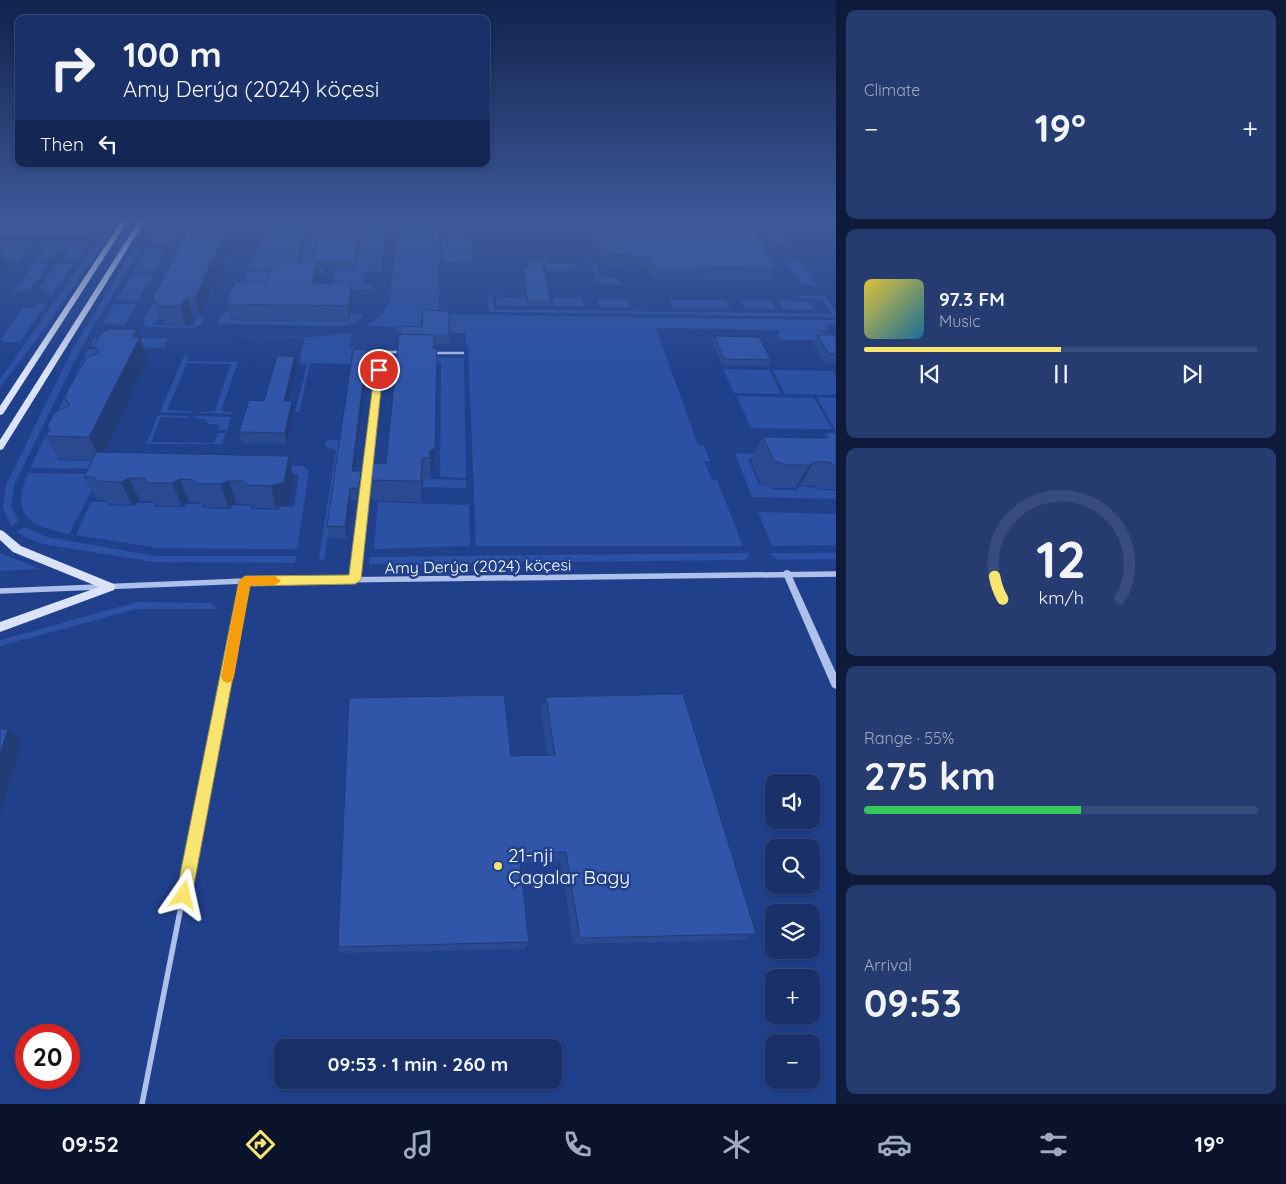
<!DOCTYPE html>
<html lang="en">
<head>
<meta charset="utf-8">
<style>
  :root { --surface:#193069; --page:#263c71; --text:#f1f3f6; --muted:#9fa9c0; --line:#374b7d; --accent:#f8e46f }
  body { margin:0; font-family:Quicksand,sans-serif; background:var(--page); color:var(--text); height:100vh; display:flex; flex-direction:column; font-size:19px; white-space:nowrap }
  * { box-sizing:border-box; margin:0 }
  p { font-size:16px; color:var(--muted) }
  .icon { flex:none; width:28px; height:28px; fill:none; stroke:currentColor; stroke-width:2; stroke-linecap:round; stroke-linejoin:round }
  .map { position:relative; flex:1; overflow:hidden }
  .sheet { display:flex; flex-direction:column; gap:10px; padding:10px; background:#0e1a3a; width:450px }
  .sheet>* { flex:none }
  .guide { position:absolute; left:15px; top:15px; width:475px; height:152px; border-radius:10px; box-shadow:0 2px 8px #0003,0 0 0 1px var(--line); background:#193069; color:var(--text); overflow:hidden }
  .buttons { position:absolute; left:765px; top:774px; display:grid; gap:10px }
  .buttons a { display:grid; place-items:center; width:55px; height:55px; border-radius:10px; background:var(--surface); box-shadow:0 2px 8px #0003,0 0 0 1px var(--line); font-size:25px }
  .speed { position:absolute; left:15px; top:1024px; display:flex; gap:10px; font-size:25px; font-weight:700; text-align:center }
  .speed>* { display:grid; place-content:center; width:65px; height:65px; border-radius:50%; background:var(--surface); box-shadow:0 2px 8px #0003,0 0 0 1px var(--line); line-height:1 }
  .speed .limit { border:8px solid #d22; background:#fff; color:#111 }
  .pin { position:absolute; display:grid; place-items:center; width:42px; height:42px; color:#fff; margin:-21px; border:2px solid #fff; border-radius:50%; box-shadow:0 1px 5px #0007 }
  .me { position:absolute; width:55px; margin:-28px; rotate:11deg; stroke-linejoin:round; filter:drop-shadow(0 0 4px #0008) }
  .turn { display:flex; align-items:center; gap:18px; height:105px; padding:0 25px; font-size:22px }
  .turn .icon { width:65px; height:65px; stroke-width:2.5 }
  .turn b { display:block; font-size:35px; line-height:42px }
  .then { display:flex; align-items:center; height:48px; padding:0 25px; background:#0003; gap:10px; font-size:19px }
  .big { font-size:38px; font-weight:800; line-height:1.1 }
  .sheet .widget { flex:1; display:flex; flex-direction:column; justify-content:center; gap:8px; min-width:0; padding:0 18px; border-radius:10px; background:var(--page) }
  .sheet .dial { align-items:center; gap:0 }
  .dial svg { height:130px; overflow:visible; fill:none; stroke:var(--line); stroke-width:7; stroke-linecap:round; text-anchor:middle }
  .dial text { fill:var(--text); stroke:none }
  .song { display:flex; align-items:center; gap:15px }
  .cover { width:60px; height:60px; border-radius:8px; background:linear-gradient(135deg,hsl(50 70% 55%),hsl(200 70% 35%)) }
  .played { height:5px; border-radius:2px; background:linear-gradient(90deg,var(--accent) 50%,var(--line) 50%) }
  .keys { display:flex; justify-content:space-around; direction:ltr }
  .heat { display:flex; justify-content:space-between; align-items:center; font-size:28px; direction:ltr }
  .charge { height:8px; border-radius:4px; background:linear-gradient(90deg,#34c759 55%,var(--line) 0) }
  .trip { position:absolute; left:274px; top:1039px; width:288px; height:50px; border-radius:10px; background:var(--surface); box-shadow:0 2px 8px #0003,0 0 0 1px var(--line); font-weight:800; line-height:50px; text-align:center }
  .tab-bar { display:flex; height:80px; justify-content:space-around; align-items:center; background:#0a132a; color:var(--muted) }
  .tab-bar .icon { width:35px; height:35px }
  .tab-bar .on { color:var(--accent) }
  .tab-bar b { font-size:22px; color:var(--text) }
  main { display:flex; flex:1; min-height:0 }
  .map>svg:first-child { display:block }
  .green { fill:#2b50a4 }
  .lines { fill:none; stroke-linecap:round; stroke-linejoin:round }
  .service-far3 { stroke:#aec1eb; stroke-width:2.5 }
  .service-far2 { stroke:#aec1eb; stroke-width:3 }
  .service-far1 { stroke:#aec1eb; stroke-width:4.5 }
  .service { stroke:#aec1eb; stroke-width:5.5 }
  .minor { stroke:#aec1eb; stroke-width:5.5 }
  .tertiary { fill:#aec1eb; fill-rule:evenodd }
  .secondary { fill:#dae3f9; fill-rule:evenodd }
  .wall { fill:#2a4991 }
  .shaded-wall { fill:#223c76 }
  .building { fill:#3155a9; stroke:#223c76 }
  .route { fill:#f8e46f; stroke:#a19448 }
  .slow { fill:#f59e0b }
  .poi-dot { fill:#f8e46f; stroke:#21408c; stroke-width:2 }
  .labels { text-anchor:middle; stroke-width:5; stroke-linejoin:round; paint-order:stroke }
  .street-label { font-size:16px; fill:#fff; stroke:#21408c }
  .near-poi-label { font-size:19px; fill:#fff; stroke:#21408c; text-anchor:start }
</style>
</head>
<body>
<main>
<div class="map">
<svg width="836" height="1104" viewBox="0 0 836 1104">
  <rect width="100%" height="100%" fill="#21408c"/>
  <g class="green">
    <polygon points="113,219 119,219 47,326 0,387 0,379"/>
    <polygon points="334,219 386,219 381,271 364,272 362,284 371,285 373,288 371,289 338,290 333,286 336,269 356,269 359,246 342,245 312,268 324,268 322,275 297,274 311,225 332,225"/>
    <polygon points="398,219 439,219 439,314 836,320 836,325 826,326 829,331 787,330 819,331 834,336 836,343 826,340 781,340 778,335 781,330 656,328 698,445 704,446 710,461 704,461 712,480 717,480 743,546 476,546 468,346 466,345 465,333 451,333 449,317 421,317 420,333 397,332 397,327 368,326 382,314 390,302"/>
    <polygon points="0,220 103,222 93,237 0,236"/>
    <polygon points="773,221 790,246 777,246 763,225 766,222"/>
    <polygon points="161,224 180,224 168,246 148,246"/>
    <polygon points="264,228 306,229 294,270 249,269"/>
    <polygon points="443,233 472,237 473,261 443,262"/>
    <polygon points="0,243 25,243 30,246 18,261 0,261"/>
    <polygon points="57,243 65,243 53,258 35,261 45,247"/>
    <polygon points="73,243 88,243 76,261 61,259"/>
    <polygon points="134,248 141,248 82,346 14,485 11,506 19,521 11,526 3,508 6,485 72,350"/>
    <polygon points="147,249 167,249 155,271 134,271"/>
    <polygon points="180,251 190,251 154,325 193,326 197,317 204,317 200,325 192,328 146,327 143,321"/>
    <polygon points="543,251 546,252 549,263 574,263 576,270 547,270"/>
    <polygon points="786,260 800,260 819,289 801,283"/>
    <polygon points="36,262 45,263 48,266 31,288 12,294"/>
    <polygon points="63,263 74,263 52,295 44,295 47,291 39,288 56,265"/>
    <polygon points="591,263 596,263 601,278 618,279 620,284 649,286 601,284 596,280"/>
    <polygon points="248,271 293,272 271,285 243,285"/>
    <polygon points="132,274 153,275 138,301 116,300"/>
    <polygon points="503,292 503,294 492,294 494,309 831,314 822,298 799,298 798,296 825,296 836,313 836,317 489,312 488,295"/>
    <polygon points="496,297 526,298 527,306 497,305"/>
    <polygon points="553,298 582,298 585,307 554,306"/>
    <polygon points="597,299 627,299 630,307 599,307"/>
    <polygon points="670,300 726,300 730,309 673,308"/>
    <polygon points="741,301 771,301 776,309 745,309"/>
    <polygon points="778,301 808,301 814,310 783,309"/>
    <polygon points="38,304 46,304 20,342 4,342 1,339 23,308 35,308"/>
    <polygon points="114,304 136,304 125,325 103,324"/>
    <polygon points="226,312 232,312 230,320 349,322 351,314 361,314 364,316 354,323 341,326 218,324 221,314"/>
    <polygon points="352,333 350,347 355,347 352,364 310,363 299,412 250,411 251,409 296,410 307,364 299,363 305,338 194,335 311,337"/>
    <polygon points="95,337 168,338 164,348 90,346"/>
    <polygon points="88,349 116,350 57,460 106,461 102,469 30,468"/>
    <polygon points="185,354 189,356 188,361 238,362 221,411 233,412 232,414 195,413 215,411 231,364 187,363 167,410 193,411 192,413 160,412"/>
    <polygon points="390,357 464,358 466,478 440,477 441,363 398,362 397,370 389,370"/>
    <polygon points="723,369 769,370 781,394 734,393"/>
    <polygon points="773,370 833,371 836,376 836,395 785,394"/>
    <polygon points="737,396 814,398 832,429 751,428"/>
    <polygon points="817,397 836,398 836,430 835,430"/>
    <polygon points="158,415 188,416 187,418 161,417 151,442 214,443 218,433 226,433 222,444 146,444"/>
    <polygon points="194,416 231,417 227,430 218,430 220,425 209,424 204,419 193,418"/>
    <polygon points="329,440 343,440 324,560 319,559 336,450 325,447 325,442"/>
    <path d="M 735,453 L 761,454 L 763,458 L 748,458 L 759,485 L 768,486 L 774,490 L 797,490 L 800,486 C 813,487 823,491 836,491 L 836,499 L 752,497 Z"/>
    <polygon points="283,465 304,466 309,471 297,549 159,548 76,535 91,502 108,502 107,505 135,506 137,503 155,503 155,507 184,507 186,504 202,504 202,508 231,509 233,505 251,506 251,509 279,510 280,506 294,507 299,474 282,474"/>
    <path d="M 28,473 L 100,474 L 69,534 C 30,526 10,516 28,473 Z"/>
    <polygon points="424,479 466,480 466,488 423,487"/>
    <polygon points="378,502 469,505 470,546 374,549"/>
    <polygon points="758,512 836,514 836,545 772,546"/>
    <polygon points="24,527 47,537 156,556 296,556 295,563 153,562 42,544 25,537 17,531"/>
    <polygon points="0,553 40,569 0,571"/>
    <polygon points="749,553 748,557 745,560 369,564 369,557"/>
    <polygon points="769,553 836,553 836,559 778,560"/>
    <polygon points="137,602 210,603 217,609 137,609 0,646 0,640 4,639"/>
  </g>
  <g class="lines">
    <g class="service-far3">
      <polyline points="433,353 463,353"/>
      <polyline points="380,363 381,352 401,352"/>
    </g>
    <g class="service-far2">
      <polyline points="368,466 380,362"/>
      <polyline points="358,550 366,481"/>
    </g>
    <g class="service-far1">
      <polyline points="355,580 359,548"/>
      <polyline points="204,791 245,581"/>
    </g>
    <polyline class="service" points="142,1104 204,790"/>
    <polyline class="minor" points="0,591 245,581 836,574"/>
    <polygon class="tertiary" points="787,570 790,571 791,574 836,673 836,689 832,687 783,574 784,571"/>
    <g class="secondary">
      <polygon points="123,219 129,219 3,414 0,415 0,406"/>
      <polygon points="140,219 146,219 3,449 0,450 0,440"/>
      <polygon points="0,530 3,531 21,546 114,584 115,587 114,590 0,632 0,622 99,587 13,552 0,540"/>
    </g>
  </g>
  <g class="wall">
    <polygon points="194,219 242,219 200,316 193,316 186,325 166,324 158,317 152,299"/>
    <polygon points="293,219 333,219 332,224 293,224"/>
    <rect x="448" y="219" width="22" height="8"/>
    <polygon points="632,219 745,219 766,249 765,251 776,268 771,281 651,279 647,268 611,267 610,265 603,265 601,258 596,258 591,242 596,222 631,222"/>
    <polygon points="358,239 359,246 355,268 318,268 320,276 318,283 352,284 353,299 349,322 230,319 226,304 311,261"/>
    <polygon points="528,261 551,302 550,306 528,306 523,271 523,267 528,267"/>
    <polygon points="449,311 449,344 434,344 434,469 430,472 430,479 422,479 421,502 367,500 365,480 386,464 422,327"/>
    <polygon points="137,329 148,360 104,452 294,480 289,505 276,508 254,508 249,504 236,503 228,507 205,507 200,502 189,502 182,506 158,506 154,501 140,501 132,505 110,504 106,500 97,500 84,477 92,460 59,459 46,436 49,431 47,426 68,406 64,397 97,353 94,345"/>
    <polygon points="817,335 836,338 836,363 824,363 813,343"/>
    <polygon points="714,336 771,360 768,366 722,365 712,341"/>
    <polygon points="368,363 355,471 361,471 362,484 360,500 351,500 347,539 329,538 327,526"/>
    <polygon points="297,367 288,401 294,412 287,444 242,443 239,432 264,401"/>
    <polygon points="825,432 836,433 836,489 821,489 814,485 800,485 795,488 774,488 761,484 751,460 763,437 822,438"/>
    <polygon points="546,697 756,934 742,940 573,944 561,862 520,863 529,942 524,949 341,953 338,947 511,756 548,755 541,710"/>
  </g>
  <g class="shaded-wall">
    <polygon points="231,219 242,219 200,316 195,298"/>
    <polygon points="358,239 359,246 355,268 354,261"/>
    <polygon points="0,246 8,262 1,270 2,272 0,274"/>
    <polygon points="318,261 320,276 314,298 312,283"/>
    <polygon points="352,284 353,299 349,322 348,306"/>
    <polygon points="187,298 193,316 186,325 180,306"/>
    <polygon points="137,329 148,360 101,460 89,437"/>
    <polygon points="367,350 368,363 353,484 352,471"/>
    <polygon points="295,356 297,367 286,412 284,401"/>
    <polygon points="292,401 294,412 287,444 285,433"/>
    <polygon points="435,448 434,469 430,472 430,451"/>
    <polygon points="289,456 294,480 289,505 276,508 271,486"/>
    <polygon points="422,458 422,479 421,502 421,481"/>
    <polygon points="814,462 800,485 795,488 810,465"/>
    <polygon points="361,471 362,484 360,500 359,488"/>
    <polygon points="129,478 140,501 132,505 121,482"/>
    <polygon points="180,479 189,502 182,506 172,483"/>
    <polygon points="229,481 236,503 228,507 221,484"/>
    <polygon points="350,488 351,500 347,539 345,527"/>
    <polygon points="8,729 22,741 0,816 0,754"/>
  </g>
  <g class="building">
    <polygon points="194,219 231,219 195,298 187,298 180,306 160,306 152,299"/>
    <polygon points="448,219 470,219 470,220"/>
    <polygon points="636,219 745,219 766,249 764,249 776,268 655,267 650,256 614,255 613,253 605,253 603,246 598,246 594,231 598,231 596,222 637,222"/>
    <polygon points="317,239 358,239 354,261 311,261"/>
    <polygon points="274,261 318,261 312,283 352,284 348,306 226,304 235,282 267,282"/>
    <polygon points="528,261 542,261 551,302 528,302 523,267 529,267"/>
    <polygon points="423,310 449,311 449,336 434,336 433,342 434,335 400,334 400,326 422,327"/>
    <polygon points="108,329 137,329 133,337 140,337 89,437 46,436 50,430 47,426 55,412 70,405 64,397 86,358 99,352 94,345 100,334"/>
    <polygon points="399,334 434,335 433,348 437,350 435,448 430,451 430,458 422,458 421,481 365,480 367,463 386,464"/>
    <polygon points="817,335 834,335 836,338 836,354 829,354"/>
    <polygon points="714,336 759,337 771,360 724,359"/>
    <polygon points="353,349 367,350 352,471 361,471 359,488 350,488 345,527 327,526"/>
    <polygon points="277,356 295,356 284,401 292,401 285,433 239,432 249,400 264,401"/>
    <polygon points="825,432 836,433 836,466 829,462 814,462 810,465 787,465 774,461 763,437 828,438"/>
    <polygon points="96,452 289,456 284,482 271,486 248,485 243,481 229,481 221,484 197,484 192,480 180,479 172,483 147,483 144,478 129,478 121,482 98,481 94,477 84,477"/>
    <polygon points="683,694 756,934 580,938 566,852 519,854 529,942 338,947 349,698 504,695 511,756 555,755 546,697"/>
    <polygon points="0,729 8,729 0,754"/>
  </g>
  <linearGradient id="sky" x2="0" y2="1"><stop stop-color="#12234d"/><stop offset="0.59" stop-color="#3d5999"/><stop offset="1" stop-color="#3d5999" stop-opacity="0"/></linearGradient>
  <rect width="836" height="373" fill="url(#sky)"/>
  <polygon class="route" points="375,368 383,370 361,580 355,584 250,586 192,895 190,901 184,903 178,901 176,895 239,581 245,576 349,575"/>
  <polygon class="slow" points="245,576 275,576 281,581 275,585 250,586 234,677 232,681 227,683 223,681 221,677 239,581"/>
  <circle class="poi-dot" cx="498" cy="866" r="5"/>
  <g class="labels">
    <g class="street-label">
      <text transform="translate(478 566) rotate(-1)" y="6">Amy Derýa (2024) köçesi</text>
    </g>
    <g class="near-poi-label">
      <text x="508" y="862">21-nji<tspan x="508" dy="22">Çagalar Bagy</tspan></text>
    </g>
  </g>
</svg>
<div class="buttons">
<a><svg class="icon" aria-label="sound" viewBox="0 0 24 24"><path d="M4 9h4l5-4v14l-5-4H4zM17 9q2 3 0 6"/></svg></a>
<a><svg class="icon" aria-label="search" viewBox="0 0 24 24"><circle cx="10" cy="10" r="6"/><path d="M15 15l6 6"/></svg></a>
<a><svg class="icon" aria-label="layers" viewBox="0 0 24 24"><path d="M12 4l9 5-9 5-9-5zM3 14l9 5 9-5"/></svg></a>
<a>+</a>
<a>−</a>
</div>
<div class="speed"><div class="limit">20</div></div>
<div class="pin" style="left:379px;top:370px;background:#d93025"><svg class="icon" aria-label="arrive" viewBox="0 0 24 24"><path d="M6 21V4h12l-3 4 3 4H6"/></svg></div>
<svg class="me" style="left:184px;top:895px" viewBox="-20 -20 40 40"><path d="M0-17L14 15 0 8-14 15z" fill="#f8e46f" stroke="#fff" stroke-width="4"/></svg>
<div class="trip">09:53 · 1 min · 260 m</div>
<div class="guide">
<div class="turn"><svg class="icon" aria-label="right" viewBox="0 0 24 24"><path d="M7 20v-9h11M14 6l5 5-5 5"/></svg><div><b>100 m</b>Amy Derýa (2024) köçesi</div></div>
<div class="then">Then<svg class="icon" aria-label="left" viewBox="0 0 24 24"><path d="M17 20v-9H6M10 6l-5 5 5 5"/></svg></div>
</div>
</div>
<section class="sheet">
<div class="widget"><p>Climate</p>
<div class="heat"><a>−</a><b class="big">19°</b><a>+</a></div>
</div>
<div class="widget">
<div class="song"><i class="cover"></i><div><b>97.3 FM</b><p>Music</p></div></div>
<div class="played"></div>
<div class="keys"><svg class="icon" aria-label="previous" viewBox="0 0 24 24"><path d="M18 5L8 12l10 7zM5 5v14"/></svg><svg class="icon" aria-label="pause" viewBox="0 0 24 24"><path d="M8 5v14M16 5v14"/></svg><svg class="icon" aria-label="next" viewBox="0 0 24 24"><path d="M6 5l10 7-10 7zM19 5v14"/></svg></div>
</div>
<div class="widget dial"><svg viewBox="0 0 100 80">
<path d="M14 69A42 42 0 1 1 86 69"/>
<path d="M14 69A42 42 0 0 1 9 55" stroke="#f8e46f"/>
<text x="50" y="56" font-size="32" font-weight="700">12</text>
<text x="50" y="72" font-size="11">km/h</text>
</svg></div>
<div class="widget"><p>Range · 55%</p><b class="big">275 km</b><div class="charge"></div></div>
<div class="widget"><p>Arrival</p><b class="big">09:53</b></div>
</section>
</main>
<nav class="tab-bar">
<b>09:52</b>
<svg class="icon on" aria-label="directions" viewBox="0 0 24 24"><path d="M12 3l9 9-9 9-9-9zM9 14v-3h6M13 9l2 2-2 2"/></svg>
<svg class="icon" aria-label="music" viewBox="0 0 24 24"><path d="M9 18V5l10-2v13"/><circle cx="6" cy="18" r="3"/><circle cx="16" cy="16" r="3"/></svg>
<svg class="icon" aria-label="phone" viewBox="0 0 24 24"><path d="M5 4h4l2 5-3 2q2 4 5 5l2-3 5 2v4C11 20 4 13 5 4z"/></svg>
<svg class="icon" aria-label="climate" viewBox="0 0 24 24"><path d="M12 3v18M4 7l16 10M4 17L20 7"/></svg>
<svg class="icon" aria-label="car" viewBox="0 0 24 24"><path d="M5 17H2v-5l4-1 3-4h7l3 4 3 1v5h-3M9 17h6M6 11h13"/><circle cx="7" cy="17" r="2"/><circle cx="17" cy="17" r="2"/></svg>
<svg class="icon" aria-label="filters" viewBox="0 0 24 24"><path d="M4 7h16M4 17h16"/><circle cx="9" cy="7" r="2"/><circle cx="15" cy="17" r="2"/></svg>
<b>19°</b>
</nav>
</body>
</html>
